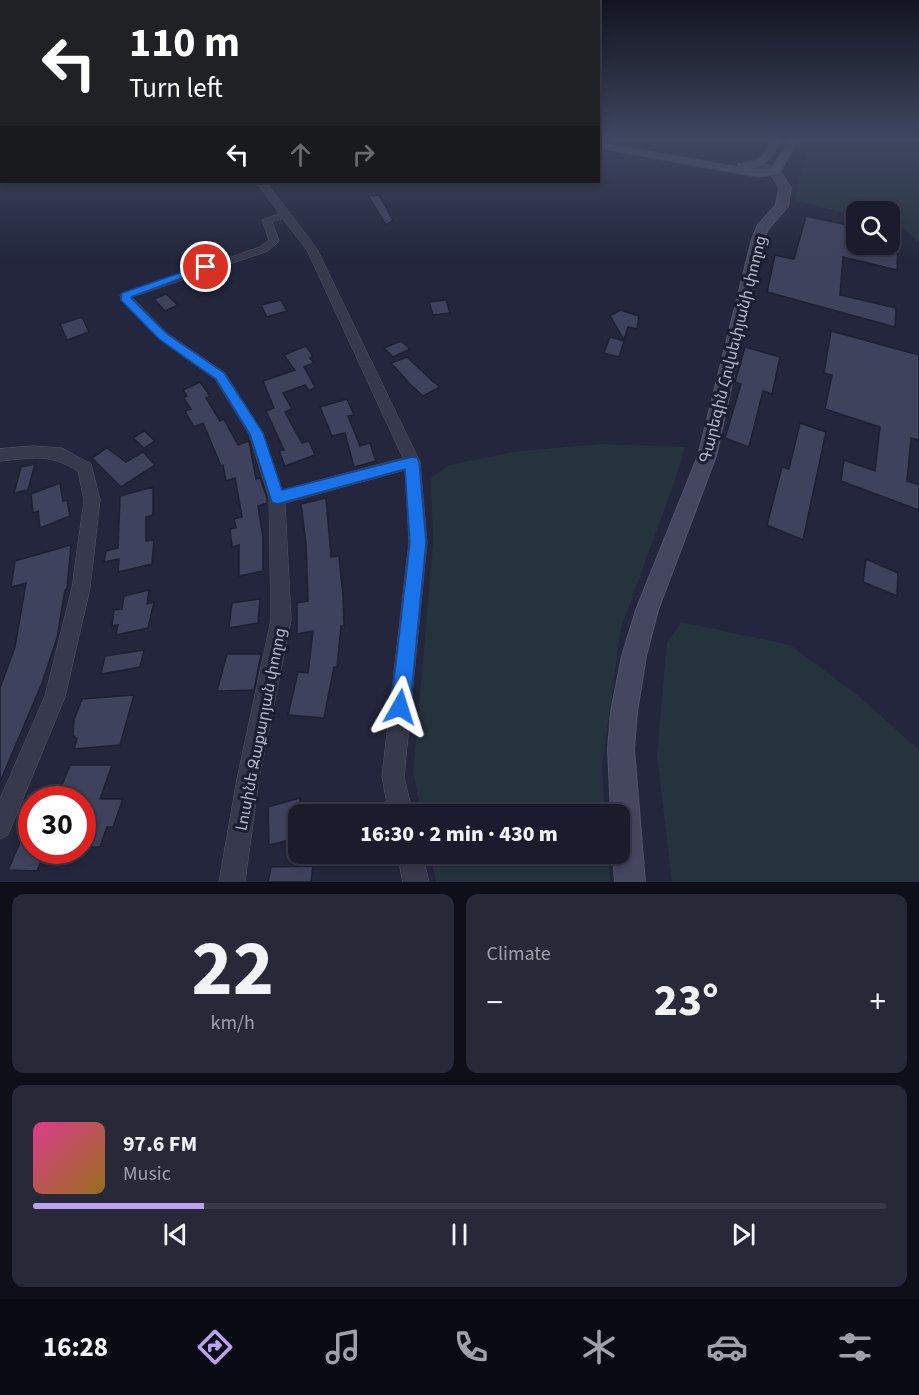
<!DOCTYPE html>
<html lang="en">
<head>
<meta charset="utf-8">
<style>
  :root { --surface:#1a1c2d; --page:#272939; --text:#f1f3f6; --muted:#9fa1aa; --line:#383a49; --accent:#bca0f2 }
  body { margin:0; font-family:"Source Sans 3","Noto Sans Armenian",sans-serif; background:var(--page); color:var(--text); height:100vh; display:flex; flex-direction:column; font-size:22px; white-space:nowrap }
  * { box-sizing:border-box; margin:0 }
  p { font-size:20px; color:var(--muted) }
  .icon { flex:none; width:33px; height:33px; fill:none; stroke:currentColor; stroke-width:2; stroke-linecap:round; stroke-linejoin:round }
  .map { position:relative; height:882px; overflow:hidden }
  .panel { display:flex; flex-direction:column; gap:12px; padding:12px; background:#0e0f19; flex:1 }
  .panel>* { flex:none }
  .top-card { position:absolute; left:0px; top:0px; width:600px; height:183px; box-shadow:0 3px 9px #0003,0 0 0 2px var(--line); background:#202124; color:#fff; overflow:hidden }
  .controls { position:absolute; left:846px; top:201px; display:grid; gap:12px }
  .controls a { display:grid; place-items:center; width:54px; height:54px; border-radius:12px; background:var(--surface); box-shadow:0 3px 9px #0003,0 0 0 2px var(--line); font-size:30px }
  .speed { position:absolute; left:18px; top:786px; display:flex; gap:12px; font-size:30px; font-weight:700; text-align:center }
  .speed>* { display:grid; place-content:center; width:78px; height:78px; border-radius:50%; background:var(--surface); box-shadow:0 3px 9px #0003,0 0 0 2px var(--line); line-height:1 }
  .speed .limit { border:9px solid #d22; background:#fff; color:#111 }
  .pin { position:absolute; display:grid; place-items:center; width:51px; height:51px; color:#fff; margin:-26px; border:3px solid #fff; border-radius:50%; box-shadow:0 2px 6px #0007 }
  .me { position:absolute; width:66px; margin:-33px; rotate:6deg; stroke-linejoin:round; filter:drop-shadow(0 0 4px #0008) }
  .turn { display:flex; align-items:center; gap:21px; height:126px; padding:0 30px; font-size:27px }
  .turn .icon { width:78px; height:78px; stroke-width:2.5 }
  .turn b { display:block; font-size:42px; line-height:51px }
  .lanes { display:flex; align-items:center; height:57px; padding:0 30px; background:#0003; justify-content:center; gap:30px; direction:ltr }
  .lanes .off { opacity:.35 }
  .big { font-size:45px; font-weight:800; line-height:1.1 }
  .panel .card { flex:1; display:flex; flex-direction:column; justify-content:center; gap:9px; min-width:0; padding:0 21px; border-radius:12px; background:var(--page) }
  .panel .dial { align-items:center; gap:0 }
  .dial b { font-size:78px; line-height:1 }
  .song { display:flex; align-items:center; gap:18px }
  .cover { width:72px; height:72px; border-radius:9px; background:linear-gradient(135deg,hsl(330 70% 55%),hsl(40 70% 35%)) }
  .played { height:6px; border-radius:3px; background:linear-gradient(90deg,var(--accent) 20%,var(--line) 20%) }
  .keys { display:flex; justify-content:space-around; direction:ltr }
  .heat { display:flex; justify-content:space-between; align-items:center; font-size:33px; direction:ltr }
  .panel .tiles { flex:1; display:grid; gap:12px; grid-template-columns:1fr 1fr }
  .card:last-child { grid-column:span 2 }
  .trip { position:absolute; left:288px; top:804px; width:342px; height:60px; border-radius:12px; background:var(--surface); box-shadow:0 3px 9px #0003,0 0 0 2px var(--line); font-weight:800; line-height:60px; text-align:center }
  .tab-bar { display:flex; height:96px; justify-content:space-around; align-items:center; background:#0a0b12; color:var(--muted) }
  .tab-bar .icon { width:42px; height:42px }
  .tab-bar .on { color:var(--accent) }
  .tab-bar b { font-size:27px; color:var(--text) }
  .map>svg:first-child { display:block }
  .green { fill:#25333d }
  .building { fill:#3f425c; stroke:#1e2033; stroke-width:1.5 }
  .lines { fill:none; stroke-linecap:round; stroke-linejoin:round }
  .minor-casing { stroke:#525467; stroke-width:1 }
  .secondary-casing { stroke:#525467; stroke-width:2 }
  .primary-casing { stroke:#404255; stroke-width:2 }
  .minor { fill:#37394c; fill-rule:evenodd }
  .secondary { fill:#45465f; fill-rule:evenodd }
  .primary { fill:#54576c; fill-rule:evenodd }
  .route { fill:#1a73e8; stroke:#114b97; stroke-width:1.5 }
  .labels { text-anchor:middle; stroke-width:6; stroke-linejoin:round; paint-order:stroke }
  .street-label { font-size:16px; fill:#b2b4c8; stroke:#1c1e31 }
</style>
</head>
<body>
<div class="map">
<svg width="919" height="882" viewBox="0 0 919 882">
  <rect width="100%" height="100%" fill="#23263c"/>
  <g class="green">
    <polygon points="809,139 903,139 919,142 919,243 904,228 890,224 890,212 856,212 856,216 795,200"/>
    <polygon points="601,444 685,447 674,483 621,628 602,767 605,814 422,814 413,774 433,545 431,478 449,465 520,451"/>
    <polygon points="681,622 790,645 860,697 919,750 919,882 672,882 657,755 667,642"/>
    <polygon points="430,854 608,854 610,882 436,882"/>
  </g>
  <g class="building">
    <polygon points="379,195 393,220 386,225 368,196"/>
    <polygon points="806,216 856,227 856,244 898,244 897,270 843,257 840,295 896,308 895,327 767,292 775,255 794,259"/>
    <polygon points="166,294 178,305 165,311 154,299"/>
    <polygon points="281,300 287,311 267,317 261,305"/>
    <polygon points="446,300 450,313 433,315 429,302"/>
    <polygon points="620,310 639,316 637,329 628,327 624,340 610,316"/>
    <polygon points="82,317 89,332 67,340 60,324"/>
    <polygon points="831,331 919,355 919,440 911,438 907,481 919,485 919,510 841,481 844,460 875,471 880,427 825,409 832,375 824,373"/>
    <polygon points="610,337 624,341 619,357 604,353"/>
    <polygon points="401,341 410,349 393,357 384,348"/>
    <polygon points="306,346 313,356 310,358 314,363 304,367 315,387 309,391 305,385 283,393 292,409 285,412 302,443 309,441 315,455 285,466 279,451 284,450 266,411 274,408 263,381 295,370 284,355"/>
    <polygon points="745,347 780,357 772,394 763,391 749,447 725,438 741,384 735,382"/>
    <polygon points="407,357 429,378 440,387 423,396 410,384 391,363"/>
    <polygon points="200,382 210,396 206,398 220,421 224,419 238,445 249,441 256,479 260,478 267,498 267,503 258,506 263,537 263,571 239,576 239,545 232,547 230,529 236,528 234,519 242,517 235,478 226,481 223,465 221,466 203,423 194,427 185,411 191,409 184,398 187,396 183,390"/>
    <polygon points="347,399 354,415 348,416 360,446 370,443 376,461 354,467 345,433 332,436 320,407"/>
    <polygon points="800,423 826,432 803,540 767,525 782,467 789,469"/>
    <polygon points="144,431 155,441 144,448 133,438"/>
    <polygon points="107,448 126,462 143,452 155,465 121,487 92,458"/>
    <polygon points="35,464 28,490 14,493 21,467"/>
    <polygon points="60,483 63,501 67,500 70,516 40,528 38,511 33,513 31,494"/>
    <polygon points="153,487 153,515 146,517 146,541 154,540 152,564 118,572 119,559 104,562 106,551 118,548 120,496"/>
    <polygon points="326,498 331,557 339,556 343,595 344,626 341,626 337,667 334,667 324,718 288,715 298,672 308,673 313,631 297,634 297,603 308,601 306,544 301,504"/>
    <polygon points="71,545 67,589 65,590 57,638 42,683 0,782 0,688 15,647 26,583 11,587 15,561"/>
    <polygon points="866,559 898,573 897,596 863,582"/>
    <polygon points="149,590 147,604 154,602 148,628 116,635 118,625 112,626 114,610 122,609 124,596"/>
    <polygon points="260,599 258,623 229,628 232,603"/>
    <polygon points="144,650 140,667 101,674 105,656"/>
    <polygon points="227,654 261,654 254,690 217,691"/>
    <polygon points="134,695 120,745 74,749 77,739 73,735 74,720 82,699"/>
    <polygon points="70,765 112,765 100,799 123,799 113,827 107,827 100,847 82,847 82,800 56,800"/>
    <polygon points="300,798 298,838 269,845 268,807"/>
    <polygon points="21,840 32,840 32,850 46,850 37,871 8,870"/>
    <polygon points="313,866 311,882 268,882 271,867"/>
  </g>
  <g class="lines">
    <defs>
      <g id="minor">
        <path d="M 257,182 L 266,182 L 317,249 L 420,462 L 427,542 L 404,777 L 413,814 L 389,814 L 382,777 L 409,542 L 405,470 L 285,503 L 291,620 L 259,779 L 245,882 L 219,882 L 237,779 L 271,620 L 269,498 L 249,434 L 215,379 L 159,339 L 123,302 L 120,295 L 260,247 L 269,240 L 262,220 L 279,214 ZM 283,219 L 307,250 L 403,458 L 282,490 L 263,433 L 225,373 L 167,333 L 132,297 L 268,251 L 279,241 L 272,222 Z"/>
        <path d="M 33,446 L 62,448 L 91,464 L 100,500 L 90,588 L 65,697 L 8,835 L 0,839 L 0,799 L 45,696 L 72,588 L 84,500 L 78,471 C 49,453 33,458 0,461 L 0,449 Z"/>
        <polygon points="398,854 422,854 429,882 403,882"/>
      </g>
      <polygon id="secondary" points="759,162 779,170 791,187 788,206 768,229 764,239 716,456 658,610 646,656 637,712 634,749 645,882 615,882 613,854 620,854 620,814 611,814 608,749 611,712 622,656 636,610 698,456 752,239 758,225 776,205 779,187 771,174 755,167 755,163"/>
      <path id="primary" d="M 772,139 L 782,139 C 773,155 768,166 749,169 L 771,169 L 789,139 L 799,139 L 779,174 L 758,177 L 598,148 L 598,142 L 738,167 L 738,164 C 762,160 760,161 772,139 Z"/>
    </defs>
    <use href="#minor" class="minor-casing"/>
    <use href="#secondary" class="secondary-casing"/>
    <use href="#primary" class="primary-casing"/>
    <use href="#minor" class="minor"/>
    <use href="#secondary" class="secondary"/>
    <use href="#primary" class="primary"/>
  </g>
  <linearGradient id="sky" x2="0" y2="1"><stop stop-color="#131521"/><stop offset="0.53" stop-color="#3f4761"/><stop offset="1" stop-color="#3f4761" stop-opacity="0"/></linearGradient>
  <rect width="919" height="263" fill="url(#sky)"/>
  <polygon class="route" points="203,265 211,267 131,297 132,299 167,334 224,373 263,433 282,490 412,457 417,458 419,462 426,542 410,707 407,714 400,716 394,714 391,707 410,542 405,469 277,504 272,502 250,434 216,379 159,339 121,300 122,293"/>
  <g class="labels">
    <g class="street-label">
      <text transform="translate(732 349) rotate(-76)" y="6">Գարեգին Հովսեփյանի փողոց</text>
      <text transform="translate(260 729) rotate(-79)" y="6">Լուսինե Զաքարյան փողոց</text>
    </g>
  </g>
</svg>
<div class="controls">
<a><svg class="icon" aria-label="search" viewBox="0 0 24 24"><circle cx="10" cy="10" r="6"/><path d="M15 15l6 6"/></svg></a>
</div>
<div class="speed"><div class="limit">30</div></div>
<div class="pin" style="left:206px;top:267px;background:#d93025"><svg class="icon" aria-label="arrive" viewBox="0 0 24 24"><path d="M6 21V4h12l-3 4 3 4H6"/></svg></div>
<svg class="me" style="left:400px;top:707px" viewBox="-20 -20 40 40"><path d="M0-17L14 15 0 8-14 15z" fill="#1a73e8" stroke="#fff" stroke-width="4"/></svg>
<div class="trip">16:30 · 2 min · 430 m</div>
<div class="top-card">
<div class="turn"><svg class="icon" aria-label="left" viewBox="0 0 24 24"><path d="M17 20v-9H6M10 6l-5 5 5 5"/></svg><div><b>110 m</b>Turn left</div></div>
<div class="lanes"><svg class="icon" aria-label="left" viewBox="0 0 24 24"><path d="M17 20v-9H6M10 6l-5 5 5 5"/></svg><svg class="icon off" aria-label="ahead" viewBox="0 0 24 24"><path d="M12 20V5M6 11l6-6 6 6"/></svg><svg class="icon off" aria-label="right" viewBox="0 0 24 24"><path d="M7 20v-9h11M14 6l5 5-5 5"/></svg></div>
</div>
</div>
<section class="panel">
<div class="tiles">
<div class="card dial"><b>22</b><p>km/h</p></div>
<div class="card"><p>Climate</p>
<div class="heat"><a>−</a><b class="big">23°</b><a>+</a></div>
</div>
<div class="card">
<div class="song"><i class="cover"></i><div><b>97.6 FM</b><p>Music</p></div></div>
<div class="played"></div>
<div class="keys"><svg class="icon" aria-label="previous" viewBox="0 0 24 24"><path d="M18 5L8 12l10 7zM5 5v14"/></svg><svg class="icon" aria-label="pause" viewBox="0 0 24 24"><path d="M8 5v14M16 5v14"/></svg><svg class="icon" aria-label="next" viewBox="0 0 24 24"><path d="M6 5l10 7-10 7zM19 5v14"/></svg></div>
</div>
</div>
</section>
<nav class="tab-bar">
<b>16:28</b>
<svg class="icon on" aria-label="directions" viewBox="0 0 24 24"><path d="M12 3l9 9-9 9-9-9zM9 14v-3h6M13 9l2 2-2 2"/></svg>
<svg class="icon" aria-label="music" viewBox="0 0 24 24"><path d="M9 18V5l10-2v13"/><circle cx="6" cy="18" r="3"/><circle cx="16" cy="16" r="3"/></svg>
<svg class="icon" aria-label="phone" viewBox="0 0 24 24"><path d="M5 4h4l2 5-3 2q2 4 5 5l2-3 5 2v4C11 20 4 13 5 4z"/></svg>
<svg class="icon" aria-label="climate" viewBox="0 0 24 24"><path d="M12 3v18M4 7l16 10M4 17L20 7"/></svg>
<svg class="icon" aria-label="car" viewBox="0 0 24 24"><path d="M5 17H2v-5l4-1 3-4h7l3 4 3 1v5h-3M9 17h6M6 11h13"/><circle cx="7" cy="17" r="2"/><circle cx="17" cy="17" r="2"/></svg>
<svg class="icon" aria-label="filters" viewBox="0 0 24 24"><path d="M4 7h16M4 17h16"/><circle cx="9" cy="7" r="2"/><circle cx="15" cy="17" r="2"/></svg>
</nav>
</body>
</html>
